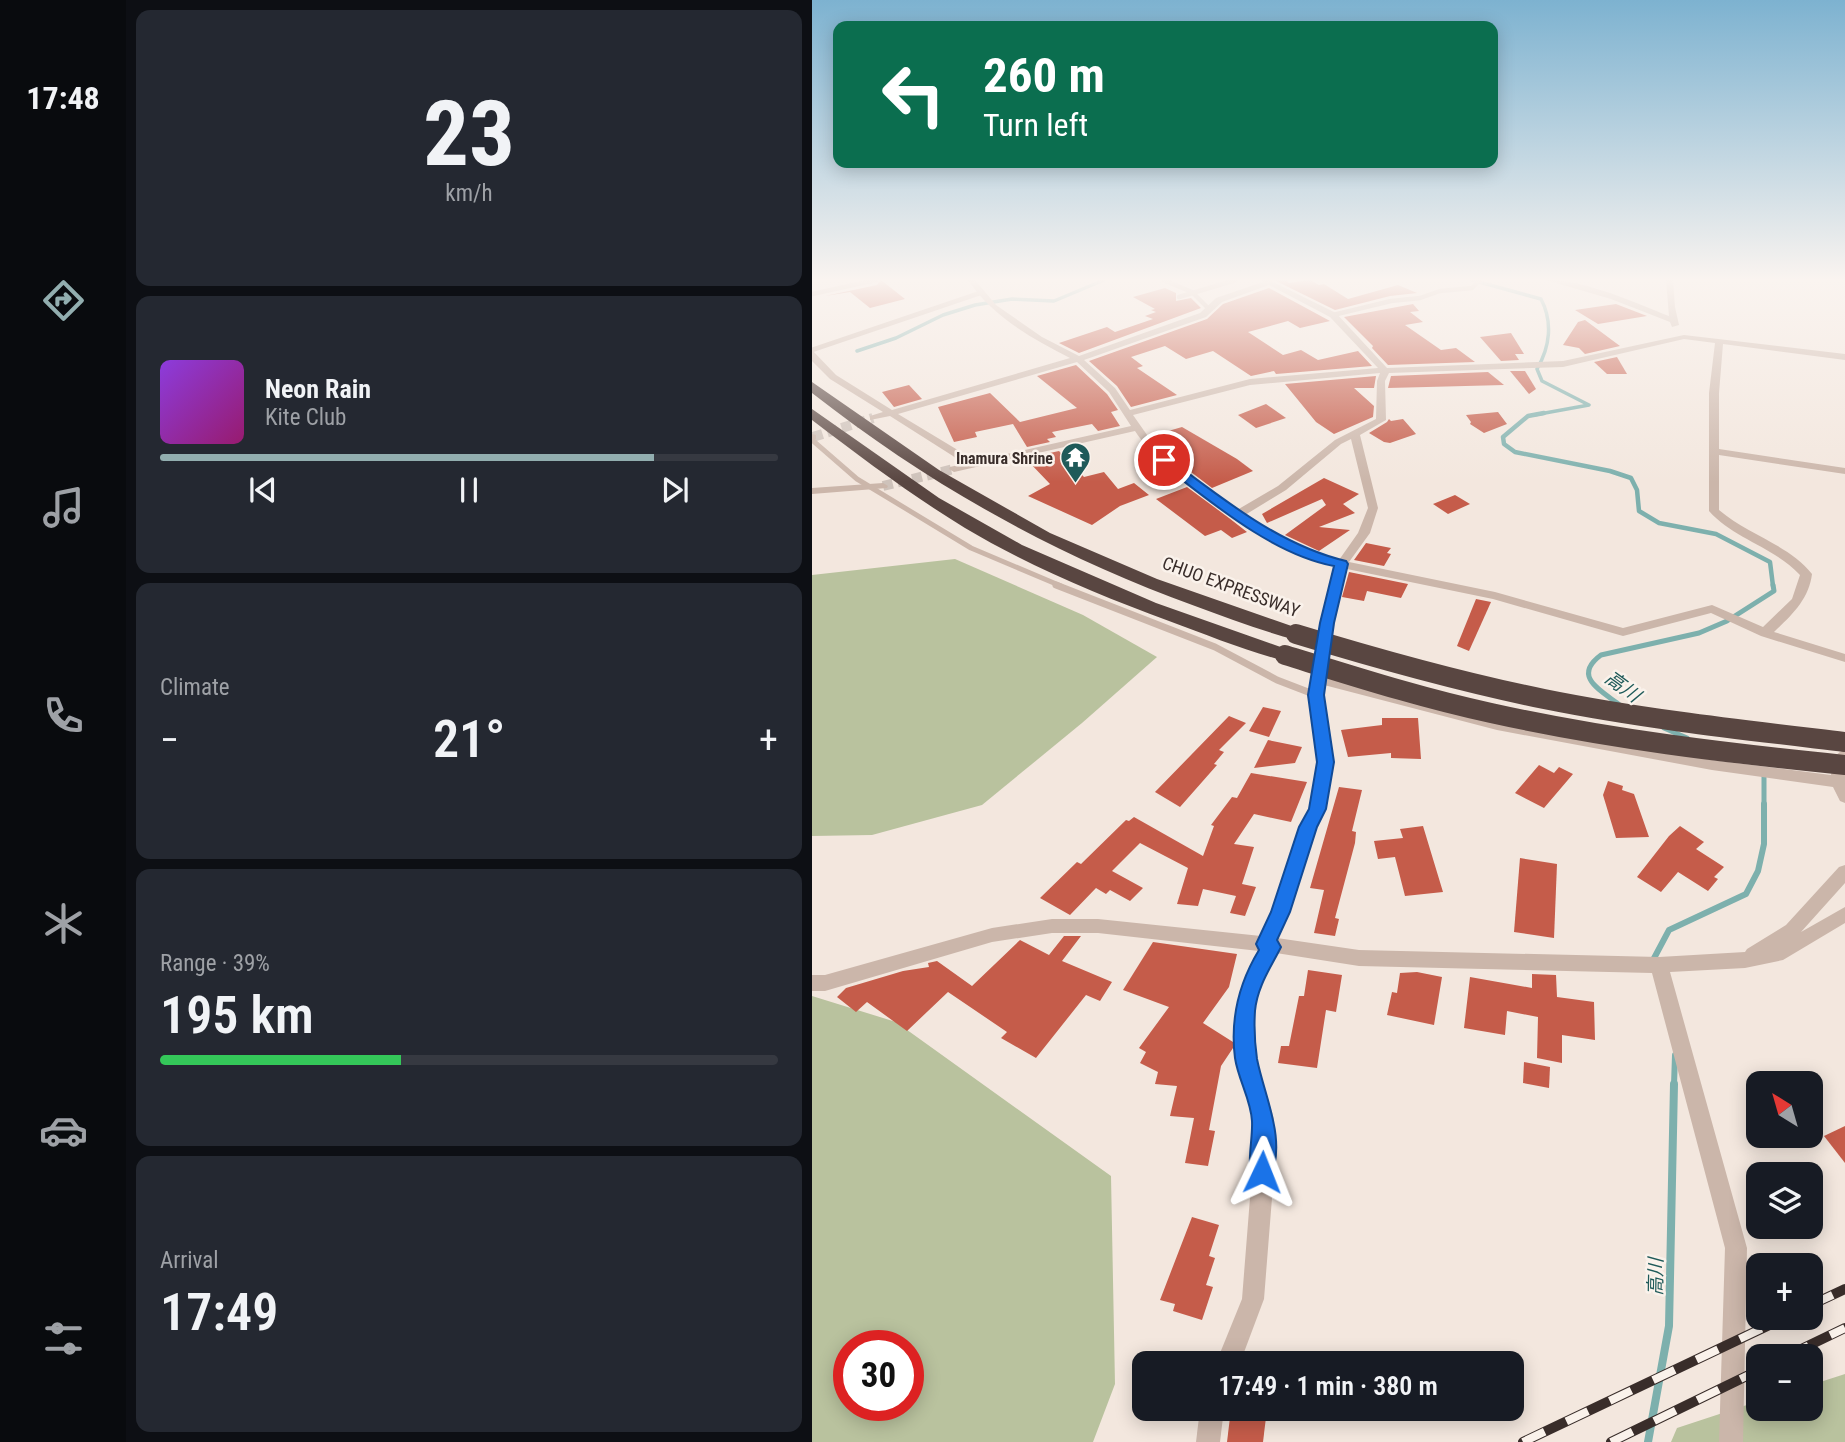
<!DOCTYPE html>
<html lang="en">
<head>
<meta charset="utf-8">
<style>
  :root { --surface:#171b24; --page:#242831; --text:#f1f3f6; --muted:#9ea1a6; --line:#363941; --accent:#92aeaf }
  body { margin:0; font-family:"Roboto Condensed","Noto Sans JP",sans-serif; background:var(--page); color:var(--text); height:100vh; display:flex; flex-direction:column; font-size:26px; white-space:nowrap }
  * { box-sizing:border-box; margin:0 }
  p { font-size:23px; color:var(--muted) }
  .icon { flex:none; width:38px; height:38px; fill:none; stroke:currentColor; stroke-width:2; stroke-linecap:round; stroke-linejoin:round }
  .map { position:relative; flex:1; overflow:hidden }
  .details { display:flex; flex-direction:column; gap:10px; padding:10px; background:#0d0f14; width:686px }
  .details>* { flex:none }
  .hud { position:absolute; left:21px; top:21px; width:665px; height:147px; border-radius:14px; box-shadow:0 4px 18px #0003; background:#0b6e4f; color:#fff; overflow:hidden }
  .needle { width:46px; rotate:323deg }
  .buttons { position:absolute; left:934px; top:1071px; display:grid; gap:14px }
  .buttons a { display:grid; place-items:center; width:77px; height:77px; border-radius:14px; background:var(--surface); box-shadow:0 4px 18px #0003; font-size:35px }
  .speed { position:absolute; left:21px; top:1330px; display:flex; gap:14px; font-size:35px; font-weight:700; text-align:center }
  .speed>* { display:grid; place-content:center; width:91px; height:91px; border-radius:50%; background:var(--surface); box-shadow:0 4px 18px #0003; line-height:1 }
  .speed .limit { border:10px solid #d22; background:#fff; color:#111 }
  .pin { position:absolute; display:grid; place-items:center; width:60px; height:60px; color:#fff; margin:-30px; border:4px solid #fff; border-radius:50%; box-shadow:0 2px 7px #0007 }
  .me { position:absolute; width:77px; margin:-38px; rotate:2deg; stroke-linejoin:round; filter:drop-shadow(0 0 5px #0008) }
  .turn { display:flex; align-items:center; gap:24px; height:147px; padding:0 35px; font-size:32px }
  .turn .icon { width:91px; height:91px; stroke-width:2.5 }
  .turn b { display:block; font-size:49px; line-height:60px }
  .big { font-size:52px; font-weight:600; line-height:1.1 }
  .details .card { flex:1; display:flex; flex-direction:column; justify-content:center; gap:10px; min-width:0; padding:0 24px; border-radius:14px; background:var(--page) }
  .details .dial { align-items:center; gap:0 }
  .dial b { font-size:91px; line-height:1 }
  .song { display:flex; align-items:center; gap:21px }
  .cover { width:84px; height:84px; border-radius:10px; background:linear-gradient(135deg,hsl(270 70% 55%),hsl(320 70% 35%)) }
  .played { height:7px; border-radius:4px; background:linear-gradient(90deg,var(--accent) 80%,var(--line) 80%) }
  .keys { display:flex; justify-content:space-around; direction:ltr }
  .heat { display:flex; justify-content:space-between; align-items:center; font-size:38px; direction:ltr }
  .charge { height:10px; border-radius:5px; background:linear-gradient(90deg,#34c759 39%,var(--line) 0) }
  .trip { position:absolute; left:320px; top:1351px; width:392px; height:70px; border-radius:14px; background:var(--surface); box-shadow:0 4px 18px #0003; font-weight:600; line-height:70px; text-align:center }
  main { display:flex; flex:1; min-height:0 }
  .tab-bar { display:flex; flex-direction:column; width:126px; justify-content:space-around; align-items:center; background:#090b0e; color:var(--muted) }
  .tab-bar .icon { width:49px; height:49px }
  .tab-bar .current { color:var(--accent) }
  .tab-bar b { font-size:32px; color:var(--text) }
  .map>svg:first-child { display:block }
  .green { fill:#b9c29e; fill-rule:evenodd }
  .lines { fill:none; stroke-linecap:round; stroke-linejoin:round }
  .stream-far4 { stroke:#7db0ad; stroke-width:3.5 }
  .stream-far3 { stroke:#7db0ad; stroke-width:4.5 }
  .stream-far2 { stroke:#7db0ad; stroke-width:5 }
  .stream-far1 { stroke:#7db0ad; stroke-width:6 }
  .stream { stroke:#7db0ad; stroke-width:8 }
  .building { fill:#c55c4a }
  .minor-tunnel { stroke:#cec2ba; stroke-width:10; stroke-dasharray:10 5; stroke-linecap:butt }
  .service-far2 { stroke:#cbb6aa; stroke-width:4.5 }
  .service-far1 { stroke:#cbb6aa; stroke-width:5 }
  .service { stroke:#cbb6aa; stroke-width:7 }
  .minor { fill:#cbb6aa; fill-rule:evenodd }
  .motorway { fill:#594641; fill-rule:evenodd }
  .rail-casing { stroke:#392d2a; stroke-width:10 }
  .rail { stroke:#faf2eb; stroke-width:8; stroke-dasharray:24; stroke-linecap:butt }
  .motorway-bridge { stroke:#594641; stroke-width:20 }
  .route { fill:#1a73e8; stroke:#114b97; stroke-width:2 }
  .labels { text-anchor:middle; stroke-width:5; stroke-linejoin:round; paint-order:stroke }
  .far-poi-label { font-size:16px; font-weight:bold; fill:#392d2a; stroke:#faf2eb; text-anchor:end }
  .street-label { font-size:18px; fill:#392d2a; stroke:#faf2eb }
  .water-label { font-size:19px; font-style:italic; fill:#1f5a59; stroke:#faf2eb }
</style>
</head>
<body>
<main>
<nav class="tab-bar">
<b>17:48</b>
<svg class="icon current" aria-label="directions" viewBox="0 0 24 24"><path d="M12 3l9 9-9 9-9-9zM9 14v-3h6M13 9l2 2-2 2"/></svg>
<svg class="icon" aria-label="music" viewBox="0 0 24 24"><path d="M9 18V5l10-2v13"/><circle cx="6" cy="18" r="3"/><circle cx="16" cy="16" r="3"/></svg>
<svg class="icon" aria-label="phone" viewBox="0 0 24 24"><path d="M5 4h4l2 5-3 2q2 4 5 5l2-3 5 2v4C11 20 4 13 5 4z"/></svg>
<svg class="icon" aria-label="climate" viewBox="0 0 24 24"><path d="M12 3v18M4 7l16 10M4 17L20 7"/></svg>
<svg class="icon" aria-label="car" viewBox="0 0 24 24"><path d="M5 17H2v-5l4-1 3-4h7l3 4 3 1v5h-3M9 17h6M6 11h13"/><circle cx="7" cy="17" r="2"/><circle cx="17" cy="17" r="2"/></svg>
<svg class="icon" aria-label="filters" viewBox="0 0 24 24"><path d="M4 7h16M4 17h16"/><circle cx="9" cy="7" r="2"/><circle cx="15" cy="17" r="2"/></svg>
</nav>
<section class="details">
<div class="card dial"><b>23</b><p>km/h</p></div>
<div class="card">
<div class="song"><i class="cover"></i><div><b>Neon Rain</b><p>Kite Club</p></div></div>
<div class="played"></div>
<div class="keys"><svg class="icon" aria-label="previous" viewBox="0 0 24 24"><path d="M18 5L8 12l10 7zM5 5v14"/></svg><svg class="icon" aria-label="pause" viewBox="0 0 24 24"><path d="M8 5v14M16 5v14"/></svg><svg class="icon" aria-label="next" viewBox="0 0 24 24"><path d="M6 5l10 7-10 7zM19 5v14"/></svg></div>
</div>
<div class="card"><p>Climate</p>
<div class="heat"><a>−</a><b class="big">21°</b><a>+</a></div>
</div>
<div class="card"><p>Range · 39%</p><b class="big">195 km</b><div class="charge"></div></div>
<div class="card"><p>Arrival</p><b class="big">17:49</b></div>
</section>
<div class="map">
<svg width="1033" height="1442" viewBox="0 0 1033 1442">
  <rect width="100%" height="100%" fill="#f3e7de"/>
  <g class="green">
    <polygon points="143,559 271,615 345,657 270,723 170,805 60,835 0,836 0,575"/>
    <path d="M 0,996 L 84,1022 L 299,1176 L 303,1384 L 281,1442 L 0,1442 ZM 37,1346 L 96,1346 L 96,1405 L 37,1405 Z"/>
    <polygon points="1033,1374 1033,1442 859,1442 865,1428 947,1401 947,1409 999,1409 999,1385"/>
  </g>
  <g class="lines">
    <g class="stream-far4">
      <path d="M 660,280 L 729,299 C 741,322 738,347 725,369 L 730,381 L 777,405 L 722,415"/>
      <polyline points="45,351 84,338 131,315 163,305 200,299 242,301 292,280"/>
    </g>
    <polyline class="stream-far3" points="732,413 716,416 691,437 692,444 703,452 798,471 819,478 825,490 827,511 847,523 904,534 958,562 961,586"/>
    <g class="stream-far2">
      <path d="M 809,706 C 790,691 759,677 789,655 L 887,633 L 915,621 L 962,591 L 961,585"/>
      <polyline points="852,728 875,738"/>
      <polyline points="952,774 952,806"/>
    </g>
    <g class="stream-far1">
      <polyline points="840,962 857,930 934,894 946,871 952,844 952,804"/>
      <polyline points="862,1085 863,1055"/>
    </g>
    <polyline class="stream" points="836,1442 857,1326 862,1084"/>
  </g>
  <g class="building">
    <polygon points="69,280 93,299 58,308 38,292 13,296 65,285"/>
    <polygon points="462,280 475,280 476,283 498,280 507,285 512,284 536,299 586,285 605,293 578,296 523,310"/>
    <polygon points="353,288 364,293 364,301 379,298 389,308 267,353 247,343 295,327 303,332 341,319 333,316 344,312 339,310 343,309 321,297"/>
    <polygon points="457,288 518,321 488,328 476,321 436,332 471,355 489,350 506,360 546,351 560,366 464,374 462,371 439,376 401,351 374,359 353,346 319,357 331,366 325,368 365,395 319,407 305,386 277,361 395,319 411,304"/>
    <polygon points="601,304 607,311 598,312 611,322 593,325 629,350 644,348 663,362 576,365 560,348 561,346 532,317"/>
    <polygon points="804,304 835,316 786,324 763,310"/>
    <polygon points="773,320 808,346 773,354 767,348 751,345 766,322"/>
    <polygon points="699,333 712,354 703,354 707,360 689,361 668,337"/>
    <polygon points="805,357 815,374 795,374 782,362"/>
    <polygon points="264,365 295,394 306,410 299,412 308,426 286,431 280,424 240,432 244,437 235,439 238,442 215,447 201,424 163,432 165,437 142,442 126,407 178,393 208,422 265,408 225,376"/>
    <polygon points="698,371 713,371 724,389 717,394"/>
    <polygon points="676,372 692,385 576,388 579,376"/>
    <polygon points="564,376 562,388 542,388 562,406 561,417 522,434 504,422 473,384"/>
    <polygon points="97,385 110,399 82,407 70,392"/>
    <polygon points="454,404 474,418 444,428 426,415"/>
    <polygon points="686,412 695,424 672,433 658,424 659,422 654,415"/>
    <polygon points="577,419 579,421 591,419 604,434 578,443 572,442 557,433 575,422"/>
    <polygon points="370,427 425,459 441,471 400,488 358,456 339,436"/>
    <polygon points="247,451 272,477 292,472 306,489 322,483 337,495 308,506 280,525 216,496 238,484 216,461 221,459 219,457"/>
    <polygon points="512,478 547,494 531,504 543,513 507,527 538,530 507,551 473,535 514,505 510,499 455,523 450,514"/>
    <polygon points="375,487 417,518 435,532 420,538 409,530 393,536 344,499"/>
    <polygon points="643,495 658,504 636,514 621,504"/>
    <polygon points="554,543 579,548 575,553 579,554 572,566 542,560"/>
    <polygon points="537,572 596,584 589,598 555,591 552,601 530,597"/>
    <polygon points="664,599 679,602 657,651 645,646"/>
    <polygon points="451,707 469,711 457,737 437,731"/>
    <polygon points="417,716 434,723 407,750 412,752 402,764 405,765 368,807 343,792"/>
    <polygon points="570,718 606,718 609,759 579,758 579,753 536,757 529,730 570,725"/>
    <polygon points="456,740 490,747 483,763 442,768"/>
    <polygon points="727,765 742,773 747,767 761,774 732,808 703,793"/>
    <polygon points="439,773 495,782 479,822 442,814 422,844 442,847 430,884 444,887 433,916 418,913 424,896 391,889 386,906 365,904 376,868 328,843 300,871 331,888 318,901 298,890 294,894 284,888 258,915 228,898 265,862 269,864 314,820 317,821 322,817 391,856 402,826 399,825 420,797 425,798"/>
    <polygon points="796,781 811,786 810,790 822,794 837,837 804,838 791,795"/>
    <polygon points="527,787 550,790 540,831 544,832 543,843 523,918 527,919 523,936 502,933 512,890 498,888"/>
    <polygon points="611,826 631,892 593,896 583,857 566,859 562,841 591,838 588,829"/>
    <polygon points="868,826 892,842 884,849 912,867 902,877 906,879 896,891 866,872 849,892 825,877 857,836"/>
    <polygon points="708,858 745,864 742,938 702,932"/>
    <polygon points="252,936 269,936 250,961 300,982 288,1001 274,995 224,1058 189,1038 195,1032 136,992 95,1031 55,1002 44,1012 25,997 34,988 91,971 117,967 116,963 125,961 160,986 208,940 237,955"/>
    <polygon points="341,942 425,954 417,987 391,1023 421,1042 421,1048 409,1066 397,1130 403,1131 396,1166 373,1163 382,1118 358,1116 365,1086 343,1084 346,1072 328,1063 334,1052 327,1048 357,1007 311,990"/>
    <polygon points="496,970 530,975 524,1012 514,1010 505,1068 466,1063 469,1046 477,1046 487,996 492,996"/>
    <polygon points="605,972 630,977 622,1025 575,1015 580,992 585,993 588,973"/>
    <polygon points="720,974 744,975 745,997 782,1002 783,1040 750,1035 750,1063 725,1058 726,1017 695,1011 693,1035 652,1028 658,977 720,988"/>
    <polygon points="712,1062 738,1067 737,1088 711,1083"/>
    <polygon points="1033,1126 1033,1163 1012,1136"/>
    <polygon points="380,1217 407,1225 397,1256 403,1258 394,1285 401,1287 390,1320 361,1311 363,1304 348,1300"/>
    <polygon points="419,1409 455,1409 451,1442 415,1442"/>
  </g>
  <g class="lines">
    <g class="minor-tunnel">
      <polyline points="1,437 61,418"/>
      <polyline points="71,486 142,469"/>
    </g>
    <g class="service-far2">
      <polyline points="351,280 380,292 396,308"/>
      <polyline points="0,294 64,280"/>
      <polyline points="367,297 424,280"/>
      <polyline points="521,315 579,301 608,298 628,291 660,288 668,280"/>
      <polyline points="0,350 168,293"/>
    </g>
    <polyline class="service-far1" points="0,440 45,479 159,548 249,586"/>
    <polyline class="service" points="244,585 403,647 465,680 504,695"/>
    <g class="minor">
      <path d="M 156,280 L 163,280 L 184,305 L 230,337 L 267,356 L 388,313 L 404,298 L 451,282 L 449,280 L 457,280 L 524,313 L 575,368 L 751,361 L 872,335 L 1033,354 L 1033,360 L 911,344 L 907,393 L 907,449 L 1033,468 L 1033,474 L 907,455 L 907,510 C 936,535 976,544 1000,574 C 997,599 980,615 962,632 L 1033,654 L 1033,662 L 949,636 L 899,613 L 811,636 L 681,599 L 535,569 L 521,623 L 514,676 L 685,720 L 900,760 L 1019,775 C 1021,764 1021,753 1033,750 L 1033,803 L 1028,801 L 1021,787 L 900,770 L 685,730 L 512,685 L 511,695 L 520,762 L 513,809 L 504,827 L 477,912 L 465,938 L 547,950 L 847,957 L 933,952 L 935,949 L 974,925 L 1027,867 L 1033,865 L 1033,883 L 989,932 L 1033,907 L 1033,923 L 971,960 L 933,968 L 858,972 L 935,1248 L 931,1442 L 907,1442 L 913,1248 L 840,973 L 547,966 L 464,953 L 451,977 L 442,1010 L 444,1059 L 462,1119 L 460,1198 L 452,1299 L 428,1363 L 404,1363 L 430,1299 L 438,1198 L 442,1119 L 424,1059 L 424,1010 L 434,975 L 447,951 L 286,933 L 240,933 L 180,942 L 13,991 L 0,991 L 0,975 L 13,975 L 180,928 L 240,919 L 286,919 L 449,936 L 461,912 L 488,827 L 497,809 L 506,762 L 497,695 L 509,623 L 524,566 C 467,555 354,479 323,431 L 142,472 L 137,469 L 138,467 L 150,464 L 141,456 L 78,416 L 58,420 L 58,416 L 71,412 L 18,379 L 0,361 L 0,350 L 24,375 L 80,410 L 258,358 C 219,338 181,317 156,280 ZM 457,285 L 518,317 L 566,368 L 438,379 L 318,410 L 303,388 L 272,360 L 394,317 L 410,302 ZM 872,339 L 903,343 L 897,393 L 897,511 C 922,539 962,547 988,575 L 980,599 L 951,627 L 900,605 L 811,628 L 683,592 L 537,562 L 558,533 L 566,508 L 548,435 L 574,420 L 573,381 L 577,373 L 751,367 ZM 265,362 L 297,392 L 319,426 L 159,462 L 149,452 L 86,414 ZM 568,373 L 565,381 L 564,419 L 523,440 L 466,486 L 425,510 L 356,458 L 340,442 L 321,415 L 438,385 ZM 539,439 L 556,508 L 546,533 L 527,560 C 493,553 463,532 433,515 L 474,490 L 529,444 Z"/>
      <path d="M 734,280 C 768,278 825,303 857,316 L 854,280 L 861,280 L 863,307 L 867,325 L 860,327 L 858,322 L 799,299 Z"/>
      <polygon points="0,434 4,435 4,439 0,440"/>
      <polygon points="71,483 76,486 75,488 0,494 0,488"/>
      <polygon points="388,1409 412,1409 408,1442 384,1442"/>
    </g>
    <g class="motorway">
      <path d="M 0,382 L 127,470 L 238,533 L 345,579 L 491,630 L 494,634 L 484,640 C 450,631 416,618 383,606 C 241,554 119,486 0,393 Z"/>
      <path d="M 0,409 L 127,498 L 210,545 L 344,603 L 480,651 L 483,655 L 480,659 L 473,661 C 434,651 395,635 357,621 C 287,595 217,566 153,528 C 99,495 50,458 0,420 Z"/>
    </g>
    <defs>
      <g id="rail">
        <polyline points="999,1305 1033,1289"/>
        <polyline points="975,1356 1033,1328"/>
        <polyline points="711,1442 972,1318"/>
        <polyline points="799,1442 947,1370"/>
      </g>
    </defs>
    <use href="#rail" class="rail-casing"/>
    <use href="#rail" class="rail"/>
    <g class="motorway-bridge">
      <path d="M 484,634 C 566,659 648,682 732,699 C 831,719 932,730 1033,742"/>
      <path d="M 473,655 C 541,676 609,698 679,713 C 796,739 914,753 1033,765"/>
    </g>
  </g>
  <linearGradient id="sky" x2="0" y2="1"><stop stop-color="#7db2d0"/><stop offset="0.58" stop-color="#faf4f0"/><stop offset="1" stop-color="#faf4f0" stop-opacity="0"/></linearGradient>
  <rect width="1033" height="482" fill="url(#sky)"/>
  <path class="route" d="M 348,458 L 356,458 C 411,499 467,545 534,561 L 536,564 L 522,623 L 512,695 L 522,762 L 514,809 L 505,827 L 478,912 L 465,940 L 469,947 C 459,967 445,987 443,1011 C 442,1026 443,1045 445,1059 C 453,1099 475,1139 458,1180 L 450,1184 L 441,1180 C 434,1162 441,1141 440,1121 C 439,1100 426,1079 423,1058 C 418,1019 427,983 447,950 L 444,944 L 459,912 L 487,827 L 497,809 L 505,762 L 496,695 L 508,623 L 522,566 C 459,554 398,501 348,463 Z"/>
  <defs>
    <symbol id="temple-pin" viewBox="-11 -11 22 30"><path d="M0 17L-7.5 6A9.5 9.5 0 1 1 7.5 6Z" fill="#1f5a59" stroke="#faf2eb"/><path d="M0-6L5-2H3V0L6.5 2.5H4V6H1.5V3h-3V6H-4V2.5H-6.5L-3 0V-2H-5Z" fill="#fff"/></symbol>
  </defs>
  <g fill-rule="evenodd">
    <use href="#temple-pin" x="246" y="440" width="35" height="47"/>
  </g>
  <g class="labels">
    <g class="far-poi-label">
      <text x="241" y="464">Inamura Shrine</text>
    </g>
    <g class="street-label">
      <text transform="translate(419 587) rotate(20)" y="6">CHUO EXPRESSWAY</text>
    </g>
    <g class="water-label">
      <text transform="translate(811 686) rotate(36)" y="7">高川</text>
      <text transform="translate(843 1277) rotate(-89)" y="7">高川</text>
    </g>
  </g>
</svg>
<div class="buttons">
<a><svg class="needle" viewBox="-14 -14 28 28"><path d="M0-13l5 13h-10z" fill="#e53935"/><path d="M0 13l5-13h-10z" fill="#9ea1a6"/></svg></a>
<a><svg class="icon" aria-label="layers" viewBox="0 0 24 24"><path d="M12 4l9 5-9 5-9-5zM3 14l9 5 9-5"/></svg></a>
<a>+</a>
<a>−</a>
</div>
<div class="speed"><div class="limit">30</div></div>
<div class="pin" style="left:352px;top:460px;background:#d93025"><svg class="icon" aria-label="arrive" viewBox="0 0 24 24"><path d="M6 21V4h12l-3 4 3 4H6"/></svg></div>
<svg class="me" style="left:450px;top:1172px" viewBox="-20 -20 40 40"><path d="M0-17L14 15 0 8-14 15z" fill="#1a73e8" stroke="#fff" stroke-width="4"/></svg>
<div class="trip">17:49 · 1 min · 380 m</div>
<div class="hud">
<div class="turn"><svg class="icon" aria-label="left" viewBox="0 0 24 24"><path d="M17 20v-9H6M10 6l-5 5 5 5"/></svg><div><b>260 m</b>Turn left</div></div>
</div>
</div>
</main>
</body>
</html>
